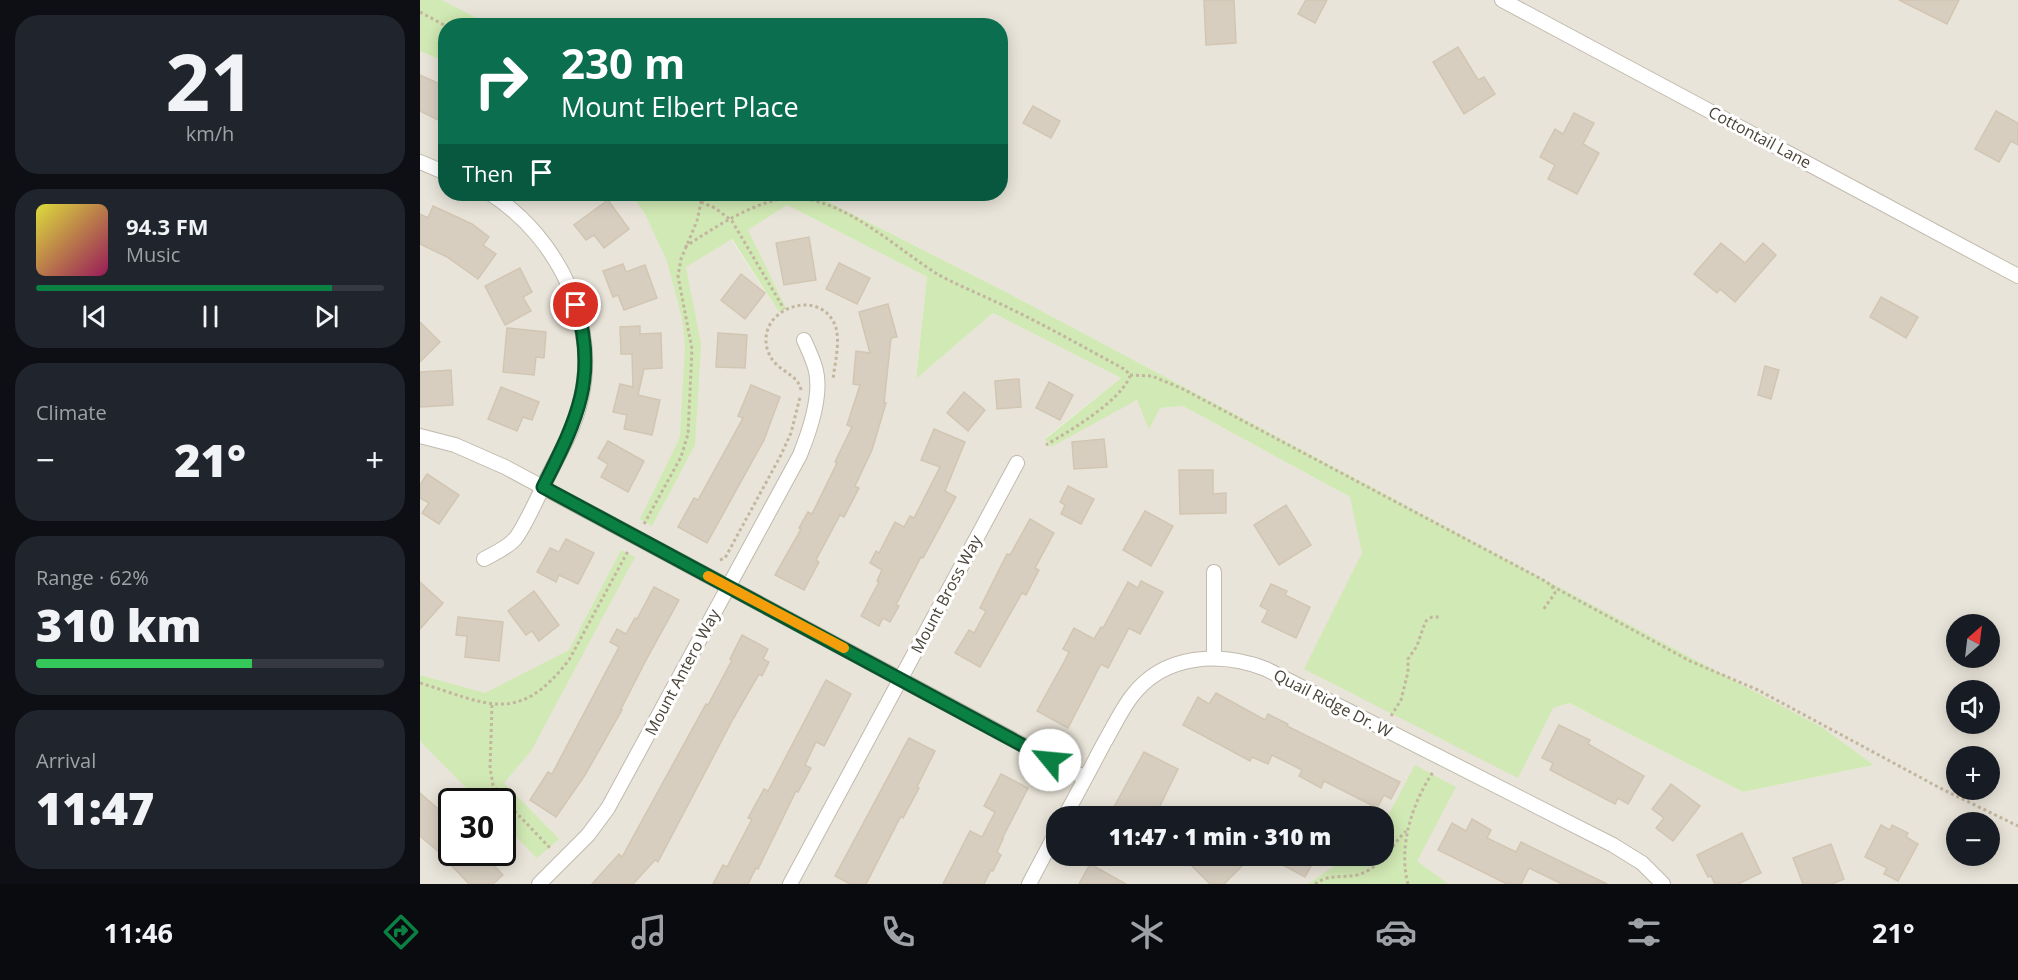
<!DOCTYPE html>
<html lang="en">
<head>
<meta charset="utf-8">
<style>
  :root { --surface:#171b24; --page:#20242c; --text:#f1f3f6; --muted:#9ea1a6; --line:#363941; --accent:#0b8043 }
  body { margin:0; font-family:"Open Sans",sans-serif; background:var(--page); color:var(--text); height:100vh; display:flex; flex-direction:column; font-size:22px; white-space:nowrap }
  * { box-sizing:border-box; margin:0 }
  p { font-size:20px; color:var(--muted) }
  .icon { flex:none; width:33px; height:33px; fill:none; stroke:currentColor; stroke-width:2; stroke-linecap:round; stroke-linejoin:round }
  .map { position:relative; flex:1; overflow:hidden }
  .panel { display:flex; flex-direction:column; gap:15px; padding:15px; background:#0d0f14; width:420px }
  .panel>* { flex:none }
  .hud { position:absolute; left:18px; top:18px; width:570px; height:183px; border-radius:24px; box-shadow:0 3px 15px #0003; background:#0b6e4f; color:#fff; overflow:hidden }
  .needle { width:39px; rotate:28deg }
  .buttons { position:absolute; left:1526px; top:614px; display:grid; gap:12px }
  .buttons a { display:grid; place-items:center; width:54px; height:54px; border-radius:50%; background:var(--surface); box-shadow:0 3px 15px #0003; font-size:30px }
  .speed { position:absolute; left:18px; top:788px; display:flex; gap:12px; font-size:30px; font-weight:700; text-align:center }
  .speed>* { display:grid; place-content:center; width:78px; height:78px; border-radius:50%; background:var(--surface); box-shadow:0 3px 15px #0003; line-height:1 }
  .speed .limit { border:3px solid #111; border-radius:9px; background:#fff; color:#111 }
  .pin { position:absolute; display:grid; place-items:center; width:51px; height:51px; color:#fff; margin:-26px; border:3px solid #fff; border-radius:50%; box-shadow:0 2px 6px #0007 }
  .me { position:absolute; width:66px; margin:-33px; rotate:298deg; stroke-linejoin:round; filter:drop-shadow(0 0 4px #0008) }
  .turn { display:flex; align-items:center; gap:21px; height:126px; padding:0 24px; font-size:27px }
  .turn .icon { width:78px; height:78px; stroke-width:2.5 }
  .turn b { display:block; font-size:42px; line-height:51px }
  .then { display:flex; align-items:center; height:57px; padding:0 24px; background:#0003; gap:12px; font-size:22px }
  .big { font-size:45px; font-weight:800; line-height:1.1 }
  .panel .tile { flex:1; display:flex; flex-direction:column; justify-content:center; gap:9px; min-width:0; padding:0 21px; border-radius:24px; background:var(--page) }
  .panel .dial { align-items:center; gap:0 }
  .dial b { font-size:78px; line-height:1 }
  .song { display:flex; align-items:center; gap:18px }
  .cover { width:72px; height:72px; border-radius:9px; background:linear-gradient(135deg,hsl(60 70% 55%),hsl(330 70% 35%)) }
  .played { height:6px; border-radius:3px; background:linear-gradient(90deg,var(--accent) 85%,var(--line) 85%) }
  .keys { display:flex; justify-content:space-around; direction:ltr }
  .heat { display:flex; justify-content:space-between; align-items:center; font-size:33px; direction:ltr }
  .charge { height:9px; border-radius:4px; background:linear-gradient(90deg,#34c759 62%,var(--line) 0) }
  .trip { position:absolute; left:626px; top:806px; width:348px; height:60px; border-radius:24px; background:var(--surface); box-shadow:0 3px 15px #0003; font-weight:800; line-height:60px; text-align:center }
  .dock { display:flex; height:96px; justify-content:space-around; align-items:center; background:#090b0e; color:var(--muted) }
  .dock .icon { width:42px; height:42px }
  .dock .selected { color:var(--accent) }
  .dock b { font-size:27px; color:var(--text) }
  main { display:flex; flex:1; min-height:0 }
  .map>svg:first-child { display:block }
  .residential { fill:#e9e4d9; fill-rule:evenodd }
  .green { fill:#d1e9b4 }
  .building { fill:#d7cec0; stroke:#d2c6b3; stroke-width:1.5 }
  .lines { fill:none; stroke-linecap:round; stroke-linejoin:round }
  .minor-casing { stroke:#c1baad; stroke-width:16 }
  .path { stroke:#c3b69e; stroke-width:3; stroke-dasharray:3 3; stroke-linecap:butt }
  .minor { stroke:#fff; stroke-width:14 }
  .route-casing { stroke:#07532c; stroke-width:15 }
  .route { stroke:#0b8043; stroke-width:10 }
  .slow { stroke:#f59e0b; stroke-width:10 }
  .labels { text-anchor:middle; stroke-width:6; stroke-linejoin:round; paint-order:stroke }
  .street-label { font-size:16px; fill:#4a4338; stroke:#fff }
</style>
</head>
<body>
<main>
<section class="panel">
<div class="tile dial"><b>21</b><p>km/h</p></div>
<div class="tile">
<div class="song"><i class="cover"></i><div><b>94.3 FM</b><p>Music</p></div></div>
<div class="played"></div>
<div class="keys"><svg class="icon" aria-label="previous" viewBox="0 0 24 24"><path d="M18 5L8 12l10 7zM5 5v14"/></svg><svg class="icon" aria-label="pause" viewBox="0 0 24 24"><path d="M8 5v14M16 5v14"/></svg><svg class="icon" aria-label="next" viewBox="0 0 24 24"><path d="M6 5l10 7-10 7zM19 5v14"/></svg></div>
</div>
<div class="tile"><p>Climate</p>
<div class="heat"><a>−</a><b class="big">21°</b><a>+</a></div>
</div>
<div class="tile"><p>Range · 62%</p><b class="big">310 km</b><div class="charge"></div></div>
<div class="tile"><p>Arrival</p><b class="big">11:47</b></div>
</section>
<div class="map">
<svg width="1598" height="884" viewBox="0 0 1598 884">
  <rect width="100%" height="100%" fill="#f5f2eb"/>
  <path class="residential" d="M 22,0 L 1598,0 L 1598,884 L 0,884 L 0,51 L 25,62 L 26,194 L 212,194 L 266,266 L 311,239 L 359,312 L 366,308 L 327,230 L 367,205 L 507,277 L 496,379 L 573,313 L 701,378 L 625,438 L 718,400 L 740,408 L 763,406 L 930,497 L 1149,703 L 1323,792 L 1454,765 L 1402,728 L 586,292 L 393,194 L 580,194 L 580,26 L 70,26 ZM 1536,624 L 1569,624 L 1569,657 L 1536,657 ZM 1536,690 L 1569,690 L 1569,723 L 1536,723 ZM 1536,756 L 1569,756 L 1569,789 L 1536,789 ZM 32,801 L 82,801 L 82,852 L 32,852 ZM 636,816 L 963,816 L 963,855 L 636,855 ZM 1536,822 L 1569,822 L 1569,855 L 1536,855 Z"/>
  <g class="green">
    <polygon points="0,0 22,0 70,25 26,26 25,62 0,51"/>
    <polygon points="212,194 393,194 586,292 1403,728 1454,765 1323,792 1149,703 1133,708 1098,778 884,669 942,553 930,497 763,406 740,408 729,429 717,400 631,447 625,439 701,378 573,313 496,379 507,277 367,205 328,230 366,308 359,312 312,239 266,267 281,344 275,445 232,526 220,519 260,437 265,344 262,318 247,261 225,214"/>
    <polygon points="201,550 215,557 111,751 84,783 139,839 117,858 83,824 82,801 59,801 0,741 0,675 65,693 149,650"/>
    <polygon points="995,765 1036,787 997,861 1028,884 888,884 930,855 963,855 963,825"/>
  </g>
  <g class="building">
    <polygon points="784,0 814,0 816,43 786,45"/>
    <polygon points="886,0 907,0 895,23 878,14"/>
    <polygon points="1479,0 1539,0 1527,24"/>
    <polygon points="1038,47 1058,80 1064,77 1075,94 1044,114 1013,62"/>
    <polygon points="0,75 26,87 26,124 0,111"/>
    <polygon points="613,106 640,121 631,138 603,123"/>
    <polygon points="1576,111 1598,123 1598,145 1591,141 1579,162 1555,149"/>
    <polygon points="1154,113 1174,123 1163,144 1179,153 1157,194 1128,179 1135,165 1120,157 1135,129 1143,134"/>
    <polygon points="188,200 209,229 184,248 174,235 166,240 154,225"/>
    <polygon points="13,206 52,224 69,237 63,245 76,254 58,279 27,257 0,244 0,214 8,218"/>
    <polygon points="389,237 396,280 364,285 356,243"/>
    <polygon points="1301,243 1325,263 1343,243 1356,255 1315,302 1300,289 1297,293 1274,274"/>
    <polygon points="419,263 450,278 437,304 406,289"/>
    <polygon points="203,264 206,272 225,265 237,298 204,310 198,295 193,297 183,271"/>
    <polygon points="100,268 112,292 103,297 111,311 85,325 65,286"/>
    <polygon points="321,274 345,293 325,319 301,300"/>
    <polygon points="1461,297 1498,317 1486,338 1450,317"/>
    <polygon points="468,304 477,337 471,338 464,403 466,403 452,450 435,486 439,488 424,517 420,515 396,560 399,562 384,590 355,575 381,529 379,528 388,512 392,514 417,463 415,462 432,427 427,425 440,385 433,384 436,351 450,353 439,312"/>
    <polygon points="0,322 20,342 0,362"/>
    <polygon points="220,326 220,334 241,333 242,368 224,369 218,395 240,400 232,435 204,429 207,415 193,412 200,384 213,387 212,354 201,354 200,327"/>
    <polygon points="87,328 126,332 124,358 116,357 114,375 83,372"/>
    <polygon points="298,333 327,335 325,368 296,367"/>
    <polygon points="1345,366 1359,370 1351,399 1338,395"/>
    <polygon points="31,370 33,405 0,407 0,372"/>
    <polygon points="599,379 601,407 577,409 575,381"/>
    <polygon points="629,382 653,395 640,420 616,408"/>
    <polygon points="331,385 360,397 344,440 287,543 258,527 274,498 278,500 323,418 318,416"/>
    <polygon points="81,387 119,402 112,420 103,417 97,431 68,419"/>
    <polygon points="544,392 565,410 548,431 527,413"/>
    <polygon points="514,429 545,442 525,491 536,497 503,558 501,557 476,605 479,606 470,622 463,618 459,626 441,616 459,582 457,581 462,570 450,563 456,551 459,553 475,522 484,527 490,516 494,518 520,467 501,460"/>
    <polygon points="684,439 687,467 654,469 652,442"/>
    <polygon points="188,441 224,461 208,492 181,477 188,464 178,458"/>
    <polygon points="759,470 793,470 793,494 806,493 806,513 760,514"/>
    <polygon points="7,474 39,495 19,524 2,513 9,503 0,498 0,485"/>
    <polygon points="648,486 674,499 661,524 641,514 645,505 640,502"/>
    <polygon points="866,505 891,545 859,565 834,525"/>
    <polygon points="725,511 753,526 731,566 703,550"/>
    <polygon points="610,519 634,533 615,568 619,570 606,595 602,593 560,667 535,653 549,630 554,633 566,611 560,608 587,554 590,555"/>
    <polygon points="146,539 174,553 158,584 139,575 136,582 117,572 130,548 139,552"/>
    <polygon points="721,581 743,592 720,634 709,628 688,668 681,664 648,728 617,711 644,662 649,652 643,649 654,628 674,639 681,627 683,628 708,582 718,588"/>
    <polygon points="0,582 23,603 0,629"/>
    <polygon points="851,584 867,591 865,595 890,607 876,638 842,622 848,610 840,606"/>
    <polygon points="234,587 259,600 225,662 201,709 202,710 165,775 136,817 110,800 128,772 132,774 199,647 190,642 197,629 206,634 215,618 217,619"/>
    <polygon points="114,591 139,625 119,641 112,631 106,635 88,611"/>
    <polygon points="38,617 83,622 79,661 45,657 47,636 36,635"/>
    <polygon points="322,635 348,649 343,659 349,662 342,676 339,674 313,719 238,862 235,860 213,884 172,884 199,854 202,857 286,704 288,705 312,660 310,659"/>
    <polygon points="406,680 431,694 404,746 396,742 385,765 391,768 378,792 376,791 338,869 336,868 328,884 293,884 303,865 307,867 332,819 328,818 344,789 348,791"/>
    <polygon points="796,693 845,720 848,714 868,724 867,726 980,782 971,799 964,795 957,808 904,781 901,788 879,776 882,770 852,755 848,764 832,757 830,761 763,725 778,697 789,704"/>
    <polygon points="1139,725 1170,740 1168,744 1224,776 1208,804 1198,798 1195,804 1130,770 1133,763 1122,758"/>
    <polygon points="489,738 515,751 497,787 499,788 483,818 481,816 446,884 430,884 415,876"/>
    <polygon points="724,752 758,769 735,816 689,816"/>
    <polygon points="581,774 608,788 582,839 583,839 577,852 581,855 573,871 571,870 564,884 523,884 550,831 562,837 575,812 564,806"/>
    <polygon points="1251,784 1280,806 1253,841 1236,828 1244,818 1232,809"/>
    <polygon points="0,793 32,821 32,852 44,852 50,858 56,852 61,852 83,875 73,884 49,884 30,864 32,863 0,836"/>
    <polygon points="1052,819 1071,830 1067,838 1096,852 1101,842 1187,884 1142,884 1109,868 1101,884 1087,884 1018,850 1032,823 1046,831"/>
    <polygon points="1461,825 1470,830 1472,825 1488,833 1486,837 1498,844 1478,881 1464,874 1467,868 1445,857"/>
    <polygon points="1322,833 1341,873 1318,884 1295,884 1291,876 1288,877 1277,855"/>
    <polygon points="1411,844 1424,879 1412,884 1383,884 1373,858"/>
    <polygon points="781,855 817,855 825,863 804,884 790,884 771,865"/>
    <polygon points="844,855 897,855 885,877"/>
    <polygon points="670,864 706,884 659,884"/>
  </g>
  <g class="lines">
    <defs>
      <g id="minor">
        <polyline points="1082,0 1598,276"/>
        <polyline points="0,162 26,173"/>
        <polyline points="0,436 35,445 85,467 665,778"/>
        <path d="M 64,559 C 75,553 87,548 95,539 C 104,528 120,493 127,478 C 139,455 152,432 159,407 C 182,326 139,238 71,194"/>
        <polyline points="794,572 794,658"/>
        <path d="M 645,816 C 658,792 671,768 684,743 C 693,728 701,710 712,696 C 744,654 800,651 846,669 L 1193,845 L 1222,863 L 1243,884"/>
        <path d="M 119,884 L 168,835 L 188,808 L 380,455 C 390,430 403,393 395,367 C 392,357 388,349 384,340"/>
        <polyline points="370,884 597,463"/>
        <polyline points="609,884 636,833"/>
      </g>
    </defs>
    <use href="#minor" class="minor-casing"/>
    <g class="path">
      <polyline points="0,12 26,26"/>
      <polyline points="281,202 295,208 312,221 364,309"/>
      <path d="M 265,247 C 293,228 342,196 376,198 C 427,200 478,250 519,275 C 543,288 569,298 593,310 C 632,329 669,350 706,370 L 710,376 C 700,402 649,431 626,445"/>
      <polyline points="710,375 732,376 763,389 1125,581 1132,586 1135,593 1123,610"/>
      <path d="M 381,390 C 378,372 353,372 347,348 C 337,307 403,286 416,328 C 420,343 415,363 413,379"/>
      <polyline points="224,524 261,457 268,434 272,349 258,276 261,259 277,221 281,202 279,194"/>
      <polyline points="300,560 305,558 361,455 371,433 380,397"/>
      <polyline points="1132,586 1270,661 1338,690 1520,788 1598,826"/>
      <path d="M 0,683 C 67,703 97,727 149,660 L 208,551"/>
      <polyline points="72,705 70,768 73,785 86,802 131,849"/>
      <polyline points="971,716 981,700 988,672 988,659 997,646 1003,628 1006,621 1012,617 1020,617"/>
      <path d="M 895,884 C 908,874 922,878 937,875 C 960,869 970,847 986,831"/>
      <path d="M 988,884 C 978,846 992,804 1013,772"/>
    </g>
    <use href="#minor" class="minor"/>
  </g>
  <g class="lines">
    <defs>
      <path id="route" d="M 156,305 C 179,379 155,423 123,487 L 630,760"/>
    </defs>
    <use href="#route" class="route-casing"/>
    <use href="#route" class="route"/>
    <polyline class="slow" points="288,576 424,648"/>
  </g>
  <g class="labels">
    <g class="street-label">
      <text transform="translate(1340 137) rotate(28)" y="6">Cottontail Lane</text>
      <text transform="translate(526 594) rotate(-62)" y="6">Mount Bross Way</text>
      <text transform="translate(262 672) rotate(-62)" y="6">Mount Antero Way</text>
      <text transform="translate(913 703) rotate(27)" y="6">Quail Ridge Dr. W</text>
    </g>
  </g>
</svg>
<div class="buttons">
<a><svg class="needle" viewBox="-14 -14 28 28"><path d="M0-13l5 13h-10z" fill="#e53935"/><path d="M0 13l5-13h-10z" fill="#9ea1a6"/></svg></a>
<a><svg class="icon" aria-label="sound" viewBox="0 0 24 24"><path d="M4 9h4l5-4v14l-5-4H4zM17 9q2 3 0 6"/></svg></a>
<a>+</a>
<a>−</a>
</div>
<div class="speed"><div class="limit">30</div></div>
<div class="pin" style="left:156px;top:305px;background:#d93025"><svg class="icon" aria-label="arrive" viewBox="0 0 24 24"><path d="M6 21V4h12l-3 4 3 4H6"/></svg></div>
<svg class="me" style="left:630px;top:760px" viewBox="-20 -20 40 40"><circle r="19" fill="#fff"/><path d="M0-13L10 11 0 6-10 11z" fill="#0b8043"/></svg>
<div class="trip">11:47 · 1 min · 310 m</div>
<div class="hud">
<div class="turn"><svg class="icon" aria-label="right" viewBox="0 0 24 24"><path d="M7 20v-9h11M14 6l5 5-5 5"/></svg><div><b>230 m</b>Mount Elbert Place</div></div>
<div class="then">Then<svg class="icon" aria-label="arrive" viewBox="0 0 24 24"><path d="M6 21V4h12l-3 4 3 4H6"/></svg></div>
</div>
</div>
</main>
<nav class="dock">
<b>11:46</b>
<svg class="icon selected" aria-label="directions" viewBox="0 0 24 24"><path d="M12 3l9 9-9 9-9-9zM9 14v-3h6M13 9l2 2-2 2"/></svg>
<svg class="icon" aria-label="music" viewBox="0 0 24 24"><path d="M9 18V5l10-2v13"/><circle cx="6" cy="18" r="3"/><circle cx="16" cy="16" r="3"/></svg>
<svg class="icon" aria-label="phone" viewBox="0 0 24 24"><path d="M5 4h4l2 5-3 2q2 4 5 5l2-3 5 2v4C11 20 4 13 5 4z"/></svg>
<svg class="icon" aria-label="climate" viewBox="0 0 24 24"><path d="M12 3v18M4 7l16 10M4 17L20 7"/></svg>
<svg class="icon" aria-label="car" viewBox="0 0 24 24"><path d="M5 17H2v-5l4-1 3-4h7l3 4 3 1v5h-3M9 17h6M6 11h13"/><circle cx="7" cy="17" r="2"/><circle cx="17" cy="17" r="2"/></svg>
<svg class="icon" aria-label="filters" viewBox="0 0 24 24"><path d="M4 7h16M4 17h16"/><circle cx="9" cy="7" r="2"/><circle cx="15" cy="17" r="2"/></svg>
<b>21°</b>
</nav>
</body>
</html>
